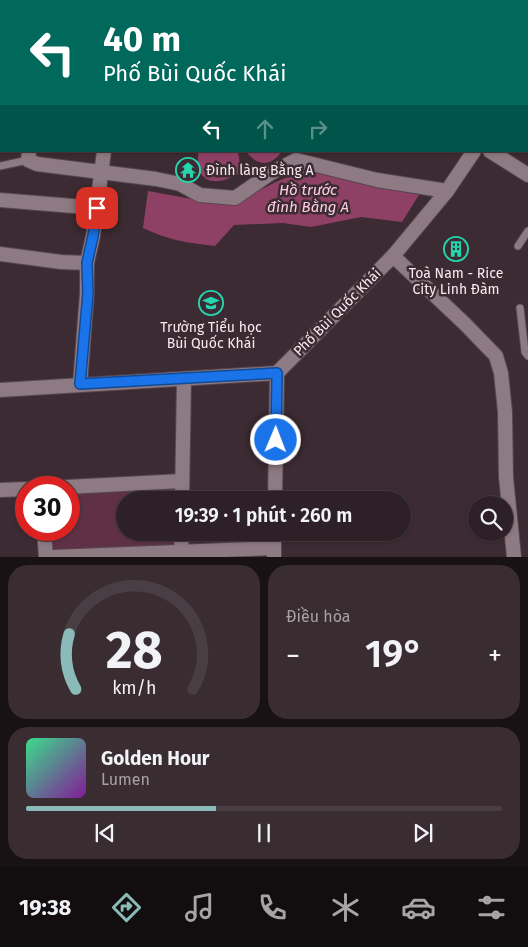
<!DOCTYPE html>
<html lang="vi">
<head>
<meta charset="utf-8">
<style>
  :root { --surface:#2d2026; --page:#392d32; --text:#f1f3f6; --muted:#a7a3a7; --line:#483e43; --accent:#8bbbb9 }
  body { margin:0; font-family:"Fira Sans",sans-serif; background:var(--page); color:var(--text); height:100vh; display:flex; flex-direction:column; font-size:19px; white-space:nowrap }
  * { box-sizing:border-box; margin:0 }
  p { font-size:16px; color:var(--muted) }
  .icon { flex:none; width:28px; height:28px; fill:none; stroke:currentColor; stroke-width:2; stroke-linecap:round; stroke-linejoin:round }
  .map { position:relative; height:557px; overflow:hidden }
  .panel { display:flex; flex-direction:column; gap:8px; padding:8px; background:#191215; flex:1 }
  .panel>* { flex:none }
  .top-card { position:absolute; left:0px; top:0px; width:529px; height:152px; box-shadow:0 1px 4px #0004,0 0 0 1px var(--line); background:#00695c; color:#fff; overflow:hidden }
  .tools { position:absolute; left:468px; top:496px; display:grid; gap:10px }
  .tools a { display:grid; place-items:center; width:45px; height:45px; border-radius:50%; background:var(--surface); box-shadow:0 1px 4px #0004,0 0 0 1px var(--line); font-size:25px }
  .speed { position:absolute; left:15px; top:476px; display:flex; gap:10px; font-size:25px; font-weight:700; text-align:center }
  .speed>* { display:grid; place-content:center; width:65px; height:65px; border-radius:50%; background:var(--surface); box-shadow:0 1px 4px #0004,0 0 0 1px var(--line); line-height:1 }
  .speed .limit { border:8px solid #d22; background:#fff; color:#111 }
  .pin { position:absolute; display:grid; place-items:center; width:42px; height:42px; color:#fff; margin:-21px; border-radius:10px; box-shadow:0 2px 8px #0006 }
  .me { position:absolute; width:55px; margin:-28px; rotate:1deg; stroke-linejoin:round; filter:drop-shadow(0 0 4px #0008) }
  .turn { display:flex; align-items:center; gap:18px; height:105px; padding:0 20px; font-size:22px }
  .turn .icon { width:65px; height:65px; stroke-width:2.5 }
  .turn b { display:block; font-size:35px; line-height:42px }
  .lanes { display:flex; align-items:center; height:48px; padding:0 20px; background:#0003; justify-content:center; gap:25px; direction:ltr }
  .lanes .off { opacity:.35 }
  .big { font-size:38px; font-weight:600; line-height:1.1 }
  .panel .widget { flex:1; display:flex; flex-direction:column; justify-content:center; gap:8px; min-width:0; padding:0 18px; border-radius:20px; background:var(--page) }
  .panel .dial { align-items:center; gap:0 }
  .dial svg { height:130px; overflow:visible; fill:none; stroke:var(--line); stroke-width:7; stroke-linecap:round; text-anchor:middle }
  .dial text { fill:var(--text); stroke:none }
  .song { display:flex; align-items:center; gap:15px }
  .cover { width:60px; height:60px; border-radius:8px; background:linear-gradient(135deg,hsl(150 70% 55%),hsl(290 70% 35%)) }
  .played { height:5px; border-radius:2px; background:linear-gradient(90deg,var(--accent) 40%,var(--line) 40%) }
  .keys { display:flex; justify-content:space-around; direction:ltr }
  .heat { display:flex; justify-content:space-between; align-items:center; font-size:28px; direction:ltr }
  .panel .tiles { flex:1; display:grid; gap:8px; grid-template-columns:1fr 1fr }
  .widget:last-child { grid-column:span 2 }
  .trip { position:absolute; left:116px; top:491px; width:295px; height:50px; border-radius:25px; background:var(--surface); box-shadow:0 1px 4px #0004,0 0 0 1px var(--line); font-weight:600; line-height:50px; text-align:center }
  .dock { display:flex; height:80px; justify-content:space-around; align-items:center; background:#120d0f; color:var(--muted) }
  .dock .icon { width:35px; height:35px }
  .dock .selected { color:var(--accent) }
  .dock b { font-size:22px; color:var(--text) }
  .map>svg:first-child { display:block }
  .green { fill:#603146 }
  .water { fill:#8f4165 }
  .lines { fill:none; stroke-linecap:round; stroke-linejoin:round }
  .lane-casing { stroke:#56474d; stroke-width:9 }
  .street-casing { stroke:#56474d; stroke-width:16 }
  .lane { stroke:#8e7a82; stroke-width:7 }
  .street { stroke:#8e7a82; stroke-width:14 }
  .route-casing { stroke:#114b97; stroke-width:12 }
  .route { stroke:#1a73e8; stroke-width:9 }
  .labels { text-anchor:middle; stroke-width:5; stroke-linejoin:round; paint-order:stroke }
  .poi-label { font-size:14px; fill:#f7ebf0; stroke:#3c2b32 }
  .street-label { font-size:14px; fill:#f7ebf0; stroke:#3c2b32 }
  .water-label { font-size:15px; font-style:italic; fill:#fccee0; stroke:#3c2b32 }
</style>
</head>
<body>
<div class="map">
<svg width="528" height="557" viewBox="0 0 528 557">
  <rect width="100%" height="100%" fill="#3c2b32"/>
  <polygon class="green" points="182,481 182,500 125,500 125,532 182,533 181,551 53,557 44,530 69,530 69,488"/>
  <g class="water">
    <path d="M 198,151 L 238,151 L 241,172 C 228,181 204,189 198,167 C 197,162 199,156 198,151 Z"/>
    <path d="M 246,151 L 282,151 C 271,167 257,167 246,151 Z"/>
    <path d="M 306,170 L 419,195 L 402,222 L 361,217 L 311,227 L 283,223 L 234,225 L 215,246 C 188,243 168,240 143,228 L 148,191 L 203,201 L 236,202 L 278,181 Z"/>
  </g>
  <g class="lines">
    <defs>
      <g id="lane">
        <polyline points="456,0 457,1"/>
        <polyline points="0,166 28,160"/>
        <polyline points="518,246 528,231"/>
        <polyline points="520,308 525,352 528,356"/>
      </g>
      <g id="street">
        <polyline points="96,0 97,1"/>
        <polyline points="157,1 157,0"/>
        <polyline points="358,1 359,0"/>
        <polyline points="0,23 1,26"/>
        <polyline points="528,58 528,57"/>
        <polyline points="0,128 1,129"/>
        <polyline points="29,151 28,160 37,164 156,179 180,184 200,195 235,198 271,173 296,160 377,180 447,191"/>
        <polyline points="490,151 528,175"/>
        <polyline points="0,200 97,208"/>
        <polyline points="0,254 61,262 87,263"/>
        <polyline points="393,256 465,324 496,356 501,373 505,412 506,477 514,557"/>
        <polyline points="80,384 87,293 87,263 93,236 104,151"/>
        <polyline points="0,390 277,373 393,256 447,191 474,151"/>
        <polyline points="48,488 182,481"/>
        <polyline points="0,490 26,489"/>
        <polyline points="182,500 184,379"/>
        <polyline points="275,500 277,373"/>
        <polyline points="44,530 46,557"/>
        <polyline points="181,551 182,532"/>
        <polyline points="53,557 274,548"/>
        <polyline points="274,557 274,532"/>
      </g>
    </defs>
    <use href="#lane" class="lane-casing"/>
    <use href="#street" class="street-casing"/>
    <use href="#lane" class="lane"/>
    <use href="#street" class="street"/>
  </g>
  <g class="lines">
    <defs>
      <polyline id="route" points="97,208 93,236 87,263 88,293 80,384 277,373 276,440"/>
    </defs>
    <use href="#route" class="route-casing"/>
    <use href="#route" class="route"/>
  </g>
  <defs>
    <symbol id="temple-ring" viewBox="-11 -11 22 22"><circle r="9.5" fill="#3c2b32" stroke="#24d5ae" stroke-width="1.5"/><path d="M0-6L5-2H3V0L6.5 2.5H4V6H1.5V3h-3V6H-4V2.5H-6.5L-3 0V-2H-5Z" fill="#24d5ae"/></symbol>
    <symbol id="building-ring" viewBox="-11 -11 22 22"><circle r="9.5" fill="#3c2b32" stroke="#24d5ae" stroke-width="1.5"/><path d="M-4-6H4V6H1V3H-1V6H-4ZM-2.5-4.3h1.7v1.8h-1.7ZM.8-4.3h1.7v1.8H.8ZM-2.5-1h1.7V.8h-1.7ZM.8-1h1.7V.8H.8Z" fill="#24d5ae"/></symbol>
    <symbol id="school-ring" viewBox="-11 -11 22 22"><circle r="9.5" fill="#3c2b32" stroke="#24d5ae" stroke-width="1.5"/><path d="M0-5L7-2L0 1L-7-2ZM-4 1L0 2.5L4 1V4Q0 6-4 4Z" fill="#24d5ae"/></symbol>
  </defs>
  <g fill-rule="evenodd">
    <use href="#temple-ring" x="174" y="156" width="28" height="28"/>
    <use href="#building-ring" x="442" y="235" width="28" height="28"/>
    <use href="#school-ring" x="197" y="289" width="28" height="28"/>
  </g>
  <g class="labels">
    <g class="poi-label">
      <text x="206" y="175" text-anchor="start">Đình làng Bằng A</text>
      <text x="456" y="278">Toà Nam - Rice<tspan x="456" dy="16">City Linh Đàm</tspan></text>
      <text x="211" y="332">Trường Tiểu học<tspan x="211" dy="16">Bùi Quốc Khái</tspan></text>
    </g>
    <g class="street-label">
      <text transform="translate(337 312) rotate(-45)" y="5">Phố Bùi Quốc Khái</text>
    </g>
    <g class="water-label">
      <text x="308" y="195">Hồ trước<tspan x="308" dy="17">đình Bằng A</tspan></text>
    </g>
  </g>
</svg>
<div class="tools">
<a><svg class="icon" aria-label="search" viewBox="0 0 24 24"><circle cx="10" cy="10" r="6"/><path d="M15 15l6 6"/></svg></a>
</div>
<div class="speed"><div class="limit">30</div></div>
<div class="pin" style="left:97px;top:208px;background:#d93025"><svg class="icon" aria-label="arrive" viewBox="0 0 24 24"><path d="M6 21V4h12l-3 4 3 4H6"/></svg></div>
<svg class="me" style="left:276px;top:440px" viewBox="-20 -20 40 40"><circle r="17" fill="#1a73e8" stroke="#fff" stroke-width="3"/><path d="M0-11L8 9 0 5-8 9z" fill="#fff"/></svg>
<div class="trip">19:39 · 1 phút · 260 m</div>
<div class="top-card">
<div class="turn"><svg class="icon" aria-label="left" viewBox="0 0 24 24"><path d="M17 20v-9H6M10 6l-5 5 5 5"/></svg><div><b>40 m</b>Phố Bùi Quốc Khái</div></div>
<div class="lanes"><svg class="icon" aria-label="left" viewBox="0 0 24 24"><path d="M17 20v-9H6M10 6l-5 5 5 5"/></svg><svg class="icon off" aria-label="ahead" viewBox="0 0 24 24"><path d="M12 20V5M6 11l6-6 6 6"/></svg><svg class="icon off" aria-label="right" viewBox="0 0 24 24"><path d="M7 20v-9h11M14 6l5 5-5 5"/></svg></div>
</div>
</div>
<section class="panel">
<div class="tiles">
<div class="widget dial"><svg viewBox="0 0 100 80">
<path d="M14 69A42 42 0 1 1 86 69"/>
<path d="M14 69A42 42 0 0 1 10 35" stroke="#8bbbb9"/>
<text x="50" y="56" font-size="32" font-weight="700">28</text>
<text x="50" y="72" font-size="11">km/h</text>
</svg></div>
<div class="widget"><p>Điều hòa</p>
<div class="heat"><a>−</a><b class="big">19°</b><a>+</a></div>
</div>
<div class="widget">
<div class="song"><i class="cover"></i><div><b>Golden Hour</b><p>Lumen</p></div></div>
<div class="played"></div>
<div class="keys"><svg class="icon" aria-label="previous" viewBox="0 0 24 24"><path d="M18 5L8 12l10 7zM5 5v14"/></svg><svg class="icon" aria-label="pause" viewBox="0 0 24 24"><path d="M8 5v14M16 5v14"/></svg><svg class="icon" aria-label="next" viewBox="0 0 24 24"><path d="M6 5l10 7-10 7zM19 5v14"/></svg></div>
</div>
</div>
</section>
<nav class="dock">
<b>19:38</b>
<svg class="icon selected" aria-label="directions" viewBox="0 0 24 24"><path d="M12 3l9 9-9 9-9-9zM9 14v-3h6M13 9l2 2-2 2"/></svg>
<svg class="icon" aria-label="music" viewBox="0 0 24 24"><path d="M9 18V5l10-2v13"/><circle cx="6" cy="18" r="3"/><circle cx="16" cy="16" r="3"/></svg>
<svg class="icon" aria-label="phone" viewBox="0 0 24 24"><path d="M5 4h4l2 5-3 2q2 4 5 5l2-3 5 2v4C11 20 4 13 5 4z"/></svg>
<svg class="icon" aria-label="climate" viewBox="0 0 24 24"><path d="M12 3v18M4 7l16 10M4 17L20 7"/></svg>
<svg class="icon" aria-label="car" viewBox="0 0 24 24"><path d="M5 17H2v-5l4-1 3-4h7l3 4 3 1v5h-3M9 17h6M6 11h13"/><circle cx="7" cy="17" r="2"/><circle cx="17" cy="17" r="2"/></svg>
<svg class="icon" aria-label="filters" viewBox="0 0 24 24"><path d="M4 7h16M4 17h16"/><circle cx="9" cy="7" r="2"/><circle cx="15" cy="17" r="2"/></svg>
</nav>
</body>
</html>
